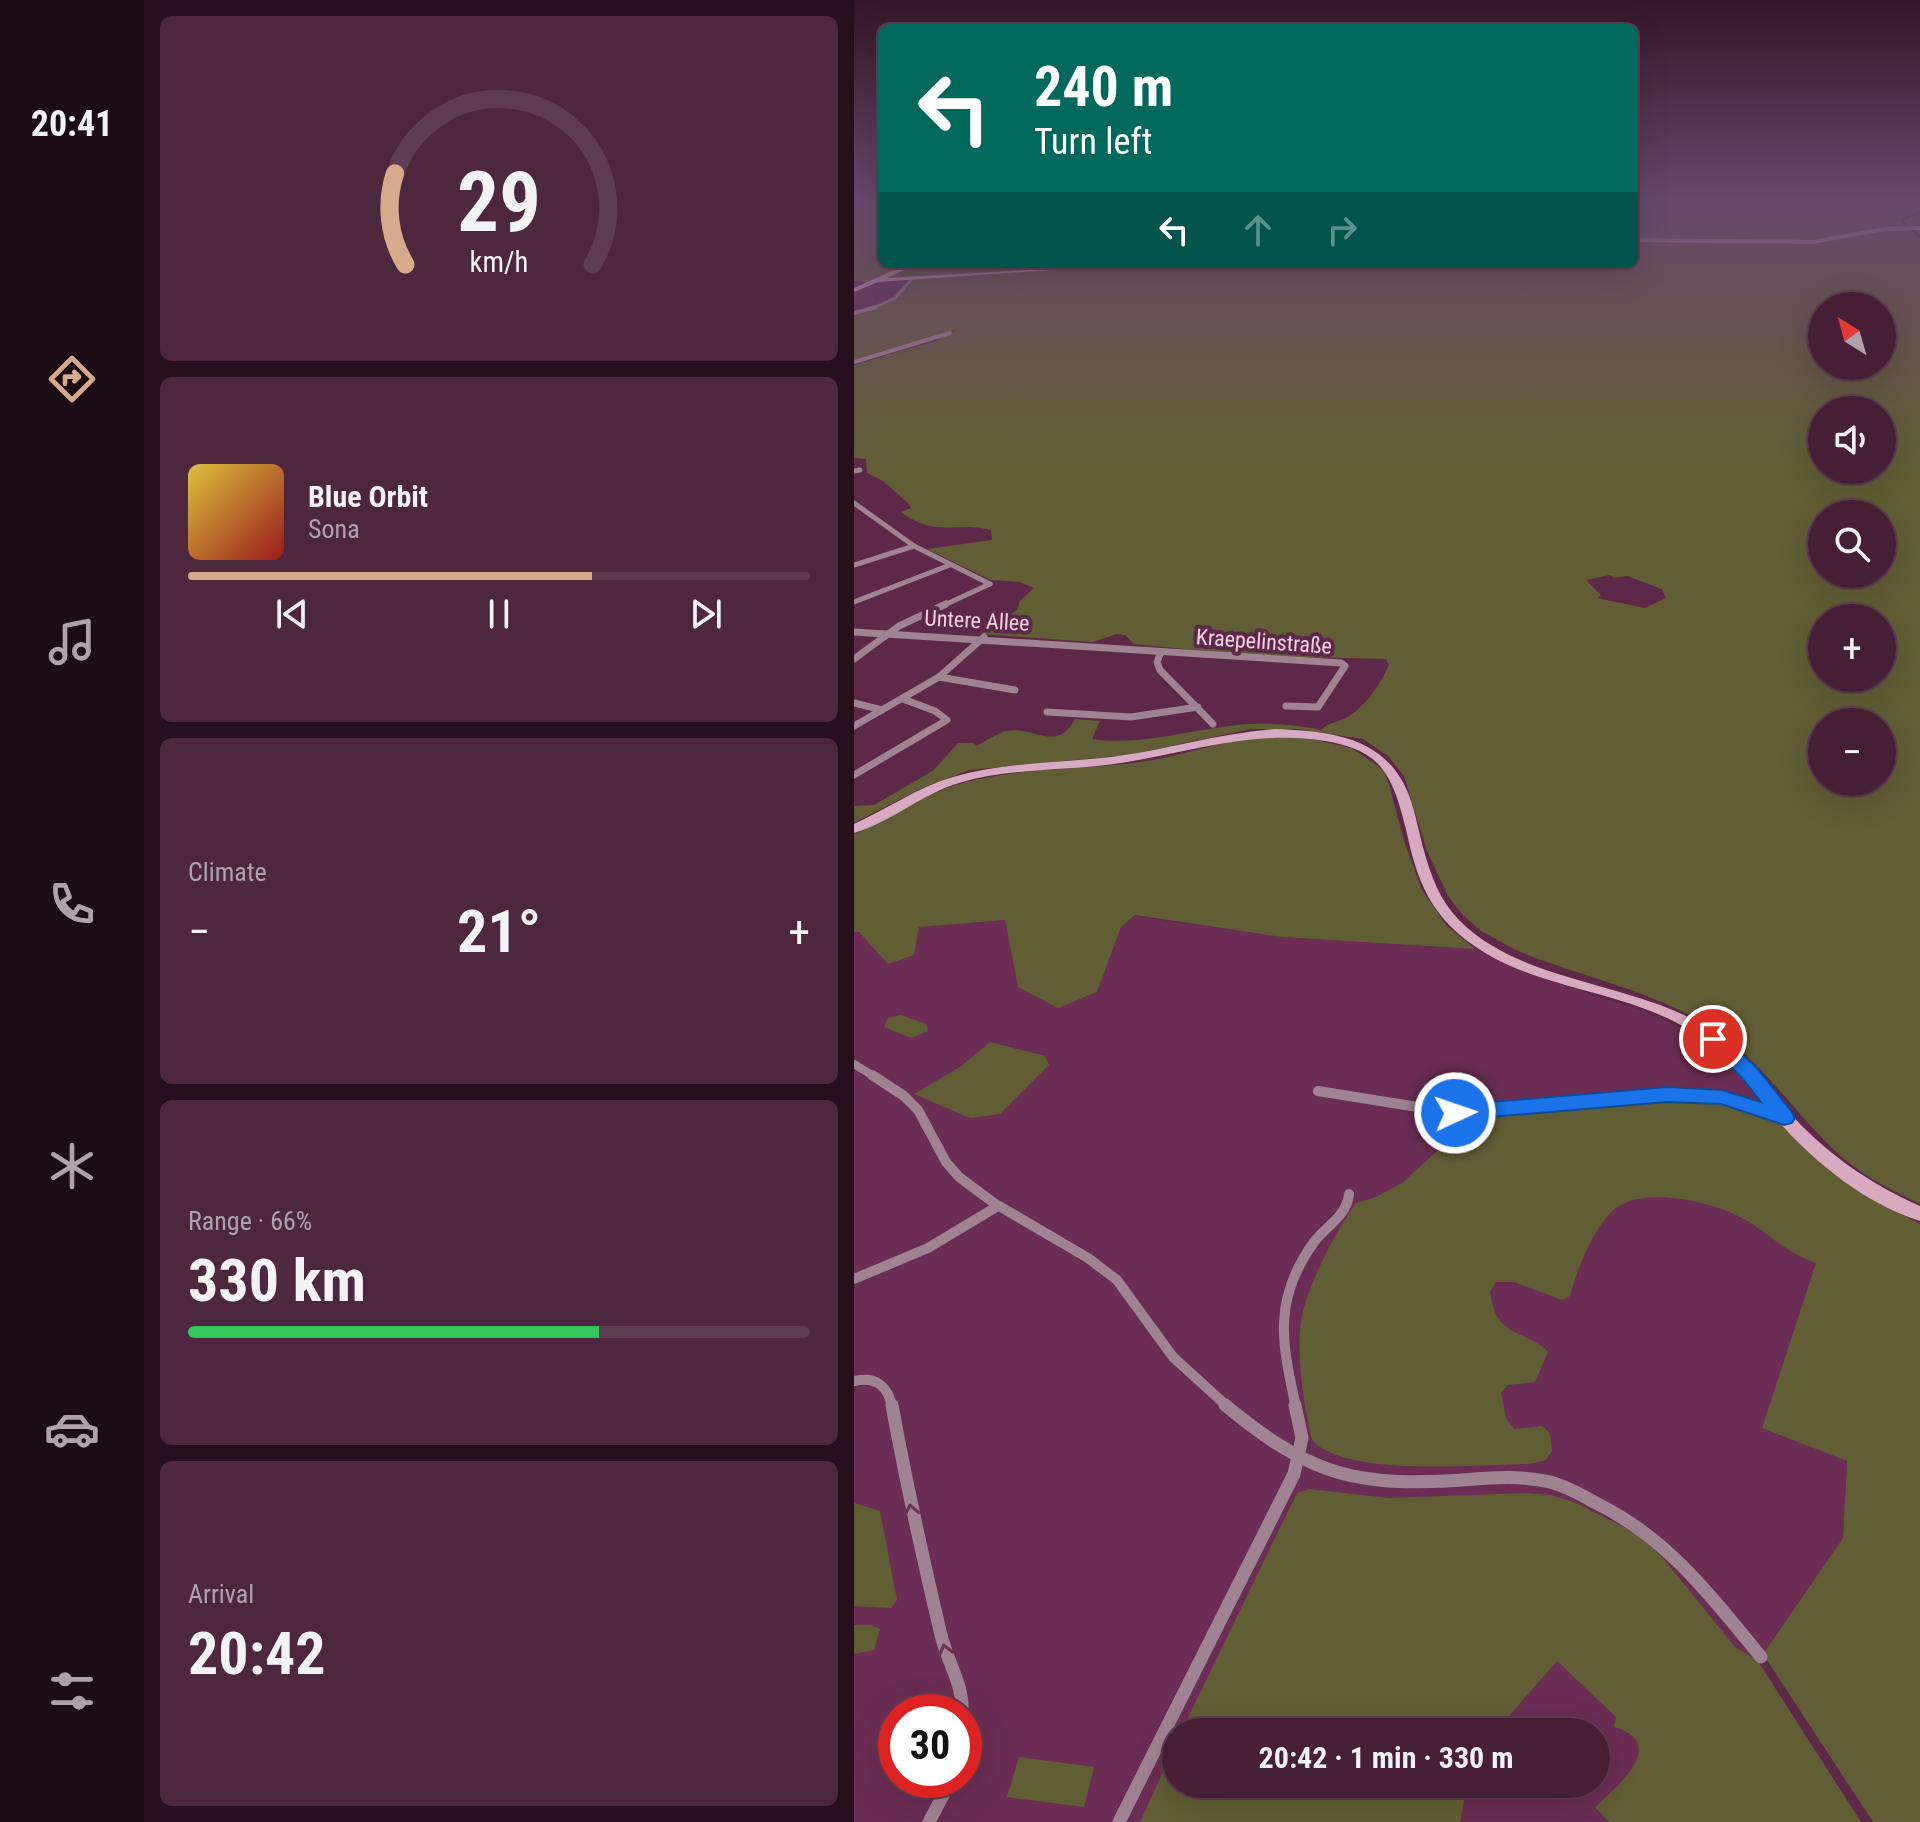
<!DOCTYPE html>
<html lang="en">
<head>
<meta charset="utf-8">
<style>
  :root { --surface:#461e36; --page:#4d273e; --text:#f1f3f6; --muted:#b0a2ad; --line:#5e3c51; --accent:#d6ab8b }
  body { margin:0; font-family:"Roboto Condensed",sans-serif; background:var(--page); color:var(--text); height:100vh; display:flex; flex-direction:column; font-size:30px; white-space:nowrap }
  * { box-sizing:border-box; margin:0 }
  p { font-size:26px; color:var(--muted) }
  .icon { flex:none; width:44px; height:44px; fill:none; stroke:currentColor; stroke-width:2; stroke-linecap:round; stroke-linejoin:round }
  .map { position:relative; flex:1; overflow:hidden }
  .drawer { display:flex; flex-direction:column; gap:16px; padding:16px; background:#26101e; width:710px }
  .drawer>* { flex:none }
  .top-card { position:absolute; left:24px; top:24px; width:760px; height:244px; border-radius:12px; box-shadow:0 8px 32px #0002,0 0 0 2px var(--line); background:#00695c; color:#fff; overflow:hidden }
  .needle { width:52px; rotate:323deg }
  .tools { position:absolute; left:954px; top:292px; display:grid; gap:16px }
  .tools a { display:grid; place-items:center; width:88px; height:88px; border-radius:50%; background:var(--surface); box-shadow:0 8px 32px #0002,0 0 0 2px var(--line); font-size:40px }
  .speed { position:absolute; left:24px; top:1694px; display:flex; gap:16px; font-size:40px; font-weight:700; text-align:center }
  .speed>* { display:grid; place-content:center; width:104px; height:104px; border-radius:50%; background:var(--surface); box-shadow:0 8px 32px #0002,0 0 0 2px var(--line); line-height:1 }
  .speed .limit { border:12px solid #d22; background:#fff; color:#111 }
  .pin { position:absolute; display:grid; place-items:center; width:68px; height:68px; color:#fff; margin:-34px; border:4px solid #fff; border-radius:50%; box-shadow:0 2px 8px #0007 }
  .me { position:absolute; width:88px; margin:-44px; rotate:87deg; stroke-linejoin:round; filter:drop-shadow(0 0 6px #0008) }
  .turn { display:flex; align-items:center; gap:28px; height:168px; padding:0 24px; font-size:36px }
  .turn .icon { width:104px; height:104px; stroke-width:2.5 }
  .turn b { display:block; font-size:56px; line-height:68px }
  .lanes { display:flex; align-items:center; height:76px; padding:0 24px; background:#0003; justify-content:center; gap:40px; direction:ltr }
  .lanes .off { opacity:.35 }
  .big { font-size:60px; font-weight:700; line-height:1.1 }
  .drawer .tile { flex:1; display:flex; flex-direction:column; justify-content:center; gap:12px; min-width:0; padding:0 28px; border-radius:12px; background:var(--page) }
  .drawer .dial { align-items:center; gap:0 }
  .dial svg { height:208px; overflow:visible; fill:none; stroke:var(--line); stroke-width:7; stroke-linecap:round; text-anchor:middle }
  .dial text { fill:var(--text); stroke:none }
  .song { display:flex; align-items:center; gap:24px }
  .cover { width:96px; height:96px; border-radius:12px; background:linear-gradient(135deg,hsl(50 70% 55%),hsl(0 70% 35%)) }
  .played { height:8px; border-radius:4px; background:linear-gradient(90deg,var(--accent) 65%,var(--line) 65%) }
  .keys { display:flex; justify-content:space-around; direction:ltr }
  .heat { display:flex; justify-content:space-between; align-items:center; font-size:44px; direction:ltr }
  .charge { height:12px; border-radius:6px; background:linear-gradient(90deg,#34c759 66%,var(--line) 0) }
  .trip { position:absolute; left:308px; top:1718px; width:448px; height:80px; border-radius:40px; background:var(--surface); box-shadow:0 8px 32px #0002,0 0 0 2px var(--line); font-weight:700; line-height:80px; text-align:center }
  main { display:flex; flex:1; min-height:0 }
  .tabs { display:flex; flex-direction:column; width:144px; justify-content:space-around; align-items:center; background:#1c0c16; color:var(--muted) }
  .tabs .icon { width:56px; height:56px }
  .tabs .selected { color:var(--accent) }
  .tabs b { font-size:36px; color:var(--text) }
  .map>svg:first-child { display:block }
  .built { fill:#6b2d53; fill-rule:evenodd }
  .green { fill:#615e35; fill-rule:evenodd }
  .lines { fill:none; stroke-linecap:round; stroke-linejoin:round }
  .stream { stroke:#022e3c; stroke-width:2 }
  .street-far6 { stroke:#a08392; stroke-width:3 }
  .street-far5 { stroke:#a08392; stroke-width:4 }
  .street-far4 { stroke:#a08392; stroke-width:5 }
  .street-far3 { stroke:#a08392; stroke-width:7 }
  .street-far2 { stroke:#a08392; stroke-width:8 }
  .street-far1 { stroke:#a08392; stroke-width:10 }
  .street { stroke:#a08392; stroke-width:13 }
  .secondary { fill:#d7aac2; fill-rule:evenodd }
  .oneway { stroke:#683653 }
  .route { fill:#1a73e8; stroke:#114b97; stroke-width:2 }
  .labels { text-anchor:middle; stroke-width:8; stroke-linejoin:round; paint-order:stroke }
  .far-street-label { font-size:22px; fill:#f4d2e3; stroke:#5e2848 }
</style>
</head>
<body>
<main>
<nav class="tabs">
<b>20:41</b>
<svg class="icon selected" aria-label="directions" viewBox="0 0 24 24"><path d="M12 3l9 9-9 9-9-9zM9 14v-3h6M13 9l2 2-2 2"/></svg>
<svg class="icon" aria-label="music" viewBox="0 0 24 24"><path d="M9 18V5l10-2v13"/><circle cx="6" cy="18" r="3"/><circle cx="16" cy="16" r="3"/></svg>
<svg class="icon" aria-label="phone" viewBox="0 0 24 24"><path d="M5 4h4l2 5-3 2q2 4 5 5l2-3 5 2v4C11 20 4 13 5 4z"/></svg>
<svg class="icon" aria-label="climate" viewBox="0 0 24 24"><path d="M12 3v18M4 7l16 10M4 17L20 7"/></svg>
<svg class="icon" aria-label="car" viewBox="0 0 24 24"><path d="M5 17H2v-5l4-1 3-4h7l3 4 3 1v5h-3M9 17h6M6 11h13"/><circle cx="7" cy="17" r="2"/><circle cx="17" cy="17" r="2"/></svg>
<svg class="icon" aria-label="filters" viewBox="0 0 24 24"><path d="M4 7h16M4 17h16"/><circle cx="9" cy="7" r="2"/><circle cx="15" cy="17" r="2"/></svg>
</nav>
<section class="drawer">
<div class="tile dial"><svg viewBox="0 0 100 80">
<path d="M14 69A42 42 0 1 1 86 69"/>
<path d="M14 69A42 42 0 0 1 10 34" stroke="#d6ab8b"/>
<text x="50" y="56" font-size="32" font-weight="700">29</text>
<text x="50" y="72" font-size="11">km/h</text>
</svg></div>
<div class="tile">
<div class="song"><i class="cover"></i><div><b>Blue Orbit</b><p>Sona</p></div></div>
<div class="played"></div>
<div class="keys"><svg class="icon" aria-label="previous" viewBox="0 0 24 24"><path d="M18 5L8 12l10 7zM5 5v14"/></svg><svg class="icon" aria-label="pause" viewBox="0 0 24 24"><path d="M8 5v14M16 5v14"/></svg><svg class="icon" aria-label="next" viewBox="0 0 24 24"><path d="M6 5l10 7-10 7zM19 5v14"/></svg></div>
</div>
<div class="tile"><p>Climate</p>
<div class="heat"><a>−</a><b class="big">21°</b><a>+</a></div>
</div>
<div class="tile"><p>Range · 66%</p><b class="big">330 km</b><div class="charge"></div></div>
<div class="tile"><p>Arrival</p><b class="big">20:42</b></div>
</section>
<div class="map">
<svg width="1066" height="1822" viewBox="0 0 1066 1822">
  <rect width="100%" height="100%" fill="#5e2848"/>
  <path class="built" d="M 280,916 L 428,937 L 621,949 L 672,973 L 784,1009 L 831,1030 L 872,1059 L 921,1119 L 988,1177 L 963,1263 L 908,1428 L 993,1461 L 989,1538 L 904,1660 L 1007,1822 L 0,1822 L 0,932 L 151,920 L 164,987 L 243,992 L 267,927 ZM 42,1712 L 110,1712 L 110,1780 L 42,1780 ZM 322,1732 L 742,1732 L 742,1784 L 322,1784 Z"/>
  <g class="green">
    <polygon points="0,204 28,204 28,264 56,264 15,283 0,281"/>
    <path d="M 780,204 L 1066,204 L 1066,1204 C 1039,1191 1011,1177 988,1157 C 945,1119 914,1069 868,1035 C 805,990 729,979 660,949 L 627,931 L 608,914 L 594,896 L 573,851 L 550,776 L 534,756 L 509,739 L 444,729 L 397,729 L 274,755 L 115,770 L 64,790 L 0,823 L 0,806 L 20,805 L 80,770 L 104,743 L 119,743 L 123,746 C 132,741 142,734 152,731 C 181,725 202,754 221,719 L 246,721 L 238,739 C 279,745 315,735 356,729 C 394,722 430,722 467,730 C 474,723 481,723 490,719 C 510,709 526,685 535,665 L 532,659 L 400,656 L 280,644 L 271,635 L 263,634 L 238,642 L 127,634 L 163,610 L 166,601 L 180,588 L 166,582 L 137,580 L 73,549 L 138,540 L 137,530 C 100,521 82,538 47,512 L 57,508 L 55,504 L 29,481 L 13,473 L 12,459 L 0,458 L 0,365 L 81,341 L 105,329 L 0,361 L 0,314 C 21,311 49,298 60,279 L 34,277 L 64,264 L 780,264 ZM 968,306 L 1028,306 L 1028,366 L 968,366 ZM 968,410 L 1028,410 L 1028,470 L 968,470 ZM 968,514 L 1028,514 L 1028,574 L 968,574 ZM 756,575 L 760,578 L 773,576 L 808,589 L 812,598 L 791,608 L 743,598 L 747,595 L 732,580 ZM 968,618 L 1028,618 L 1028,678 L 968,678 ZM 968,722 L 1028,722 L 1028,782 L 968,782 Z"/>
    <path d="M 413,735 L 458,739 L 497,748 L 523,765 L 531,773 L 536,788 L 550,841 L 568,890 L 592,925 L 621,949 L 428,937 L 281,915 L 267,927 L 243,992 L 204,1008 L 164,987 L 151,920 L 65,927 L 60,955 L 34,964 L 5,932 L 0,932 L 0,834 C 36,819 68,795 105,784 C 168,766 235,771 299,760 C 338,753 373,740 413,735 Z"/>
    <polygon points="47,1015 72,1024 74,1031 57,1038 30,1027 34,1018"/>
    <polygon points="136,1042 191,1056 195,1065 146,1114 116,1118 60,1094 106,1067"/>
    <path d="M 815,1097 L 869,1099 L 921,1119 L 1007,1192 L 1066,1224 L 1066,1822 L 1019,1822 L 909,1654 L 989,1538 L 993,1461 L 908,1428 L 962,1263 C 933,1254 916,1234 890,1219 C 860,1202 796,1187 765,1206 C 743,1219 722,1271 716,1296 L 708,1300 L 660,1282 L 642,1282 L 636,1292 C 638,1300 639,1311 644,1318 C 655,1335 681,1337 694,1352 L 681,1382 L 654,1385 L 647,1393 L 652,1418 L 660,1429 L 688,1426 L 696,1433 L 698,1451 L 692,1460 L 676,1464 C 625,1464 492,1478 458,1440 C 450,1406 441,1350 448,1316 C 455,1282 482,1231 502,1203 L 522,1197 L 548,1183 L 604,1132 L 635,1115 Z"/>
    <path d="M 455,1489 L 535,1498 L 671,1493 L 697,1495 L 720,1502 L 785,1535 L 809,1558 L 881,1647 L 903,1660 L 1007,1822 L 755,1822 L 741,1807 C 765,1785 815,1743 760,1727 L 762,1717 L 703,1661 L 641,1732 L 327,1732 L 443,1493 Z"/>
    <polygon points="0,1503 26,1511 43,1600 37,1608 0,1606"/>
    <polygon points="0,1625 17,1625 26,1629 20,1650 0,1654"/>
    <polygon points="322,1743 322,1784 613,1784 606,1822 286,1822"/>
    <polygon points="165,1757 240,1767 230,1807 153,1797"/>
  </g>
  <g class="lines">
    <g class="stream">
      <polyline points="1053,226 1047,220 1066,212"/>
      <polyline points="1058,230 1066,237"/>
    </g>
    <polyline class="street-far6" points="17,309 41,298 58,279"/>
    <g class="street-far5">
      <polyline points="0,313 22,307"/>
      <polyline points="0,362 96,333"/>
    </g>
    <g class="street-far4">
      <polyline points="0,471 6,470"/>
      <polyline points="0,503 60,546 136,584"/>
      <polyline points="0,565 60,546"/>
      <polyline points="0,602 96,565"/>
      <polyline points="88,606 136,584"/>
    </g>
    <g class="street-far3">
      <polyline points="0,632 487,663 491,666 464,707 432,706"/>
      <polyline points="307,652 303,662 306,670 359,724"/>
      <polyline points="0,659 45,626 92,604"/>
      <polyline points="85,677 161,690"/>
      <polyline points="0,703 28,710"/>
      <polyline points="193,712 277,717 344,707"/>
      <polyline points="0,726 85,677 130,637"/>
      <polyline points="0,775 93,720 81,711 49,699"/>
    </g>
    <polyline class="street-far2" points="0,1064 21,1077"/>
    <g class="street-far1">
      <polyline points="18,1075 50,1096 64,1110 92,1162 105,1177 140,1203 234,1258 263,1280 319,1357 374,1407"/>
      <polyline points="464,1091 601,1113 813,1095 850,1096 880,1100 926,1116"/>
      <polyline points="0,1279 74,1248 144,1206"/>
      <path d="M 0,1381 C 22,1376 34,1386 38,1407"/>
      <path d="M 442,1407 C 428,1343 418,1300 460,1242 C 472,1226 493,1216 495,1194"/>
    </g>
    <g class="street">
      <path d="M 38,1405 C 52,1482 69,1559 87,1635 C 93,1661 110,1686 108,1712"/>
      <path d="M 371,1405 C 449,1469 492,1486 593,1481 C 626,1479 663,1474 696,1482 C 711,1486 726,1494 740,1502 C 814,1538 856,1595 907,1657"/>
      <polyline points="75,1822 97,1780"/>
      <polyline points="265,1822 440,1474 448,1438 441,1405"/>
    </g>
    <g class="secondary">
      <polygon points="1066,226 1066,230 1031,231 959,244 780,242 780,238 959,240 1031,227"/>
      <polygon points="54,264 62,264 33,278 285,264 24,282 0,292 0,288"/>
      <path d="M 420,729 C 478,731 534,737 556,798 C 562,815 565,833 570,851 C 577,876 586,901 605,920 C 667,983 775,981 849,1025 C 884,1045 908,1081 934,1111 C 970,1152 1016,1184 1066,1206 L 1066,1221 C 1012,1204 961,1163 924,1121 C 901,1095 882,1066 855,1044 C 788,989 692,995 622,947 C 576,916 563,881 552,829 C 546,806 540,781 524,764 C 511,750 490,744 471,741 C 398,729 331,754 260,764 C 209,771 155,768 105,783 C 68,794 37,822 0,833 L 0,824 C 33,809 64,787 99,777 C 151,762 205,763 257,757 C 312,750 365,733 420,729 Z"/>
    </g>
  </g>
  <defs><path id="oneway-chevron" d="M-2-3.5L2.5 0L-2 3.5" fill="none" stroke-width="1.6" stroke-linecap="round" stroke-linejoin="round" transform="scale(2)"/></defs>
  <g class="oneway">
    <use href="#oneway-chevron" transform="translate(57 1510) rotate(-101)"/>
    <use href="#oneway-chevron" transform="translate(91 1650) rotate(-105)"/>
  </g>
  <linearGradient id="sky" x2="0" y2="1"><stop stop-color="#341628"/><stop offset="0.44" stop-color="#68486a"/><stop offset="1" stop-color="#68486a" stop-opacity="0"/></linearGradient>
  <rect width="1066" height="459" fill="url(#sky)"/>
  <polygon class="route" points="859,1032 866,1034 903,1068 938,1112 941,1118 938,1123 930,1125 867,1104 813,1102 601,1120 593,1118 590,1113 593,1107 601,1105 813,1087 868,1090 907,1102 888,1078 852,1043 849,1039"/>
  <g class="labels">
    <g class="far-street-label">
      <text transform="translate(123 620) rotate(3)" y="8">Untere Allee</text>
      <text transform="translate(410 641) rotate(4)" y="8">Kraepelinstraße</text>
    </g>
  </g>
</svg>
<div class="tools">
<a><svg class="needle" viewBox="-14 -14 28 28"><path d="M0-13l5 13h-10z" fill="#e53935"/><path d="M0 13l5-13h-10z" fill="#b0a2ad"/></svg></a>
<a><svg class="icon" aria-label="sound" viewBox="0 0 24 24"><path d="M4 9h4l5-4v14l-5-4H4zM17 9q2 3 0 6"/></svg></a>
<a><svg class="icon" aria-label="search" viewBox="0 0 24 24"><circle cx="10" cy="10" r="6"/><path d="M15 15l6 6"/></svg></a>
<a>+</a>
<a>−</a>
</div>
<div class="speed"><div class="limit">30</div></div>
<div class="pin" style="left:859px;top:1039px;background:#d93025"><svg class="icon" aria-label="arrive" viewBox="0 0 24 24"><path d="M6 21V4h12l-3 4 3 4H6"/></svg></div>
<svg class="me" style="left:601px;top:1113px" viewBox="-20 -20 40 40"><circle r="17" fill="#1a73e8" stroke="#fff" stroke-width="3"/><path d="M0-11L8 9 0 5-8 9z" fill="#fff"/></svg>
<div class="trip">20:42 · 1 min · 330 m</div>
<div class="top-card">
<div class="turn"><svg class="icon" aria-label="left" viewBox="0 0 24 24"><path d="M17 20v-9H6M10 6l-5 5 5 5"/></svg><div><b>240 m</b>Turn left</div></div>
<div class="lanes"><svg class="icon" aria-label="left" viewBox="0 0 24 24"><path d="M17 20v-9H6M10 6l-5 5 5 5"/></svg><svg class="icon off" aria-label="ahead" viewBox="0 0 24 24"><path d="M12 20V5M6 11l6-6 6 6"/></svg><svg class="icon off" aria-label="right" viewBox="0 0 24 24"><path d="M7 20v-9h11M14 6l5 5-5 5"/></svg></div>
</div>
</div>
</main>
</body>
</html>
